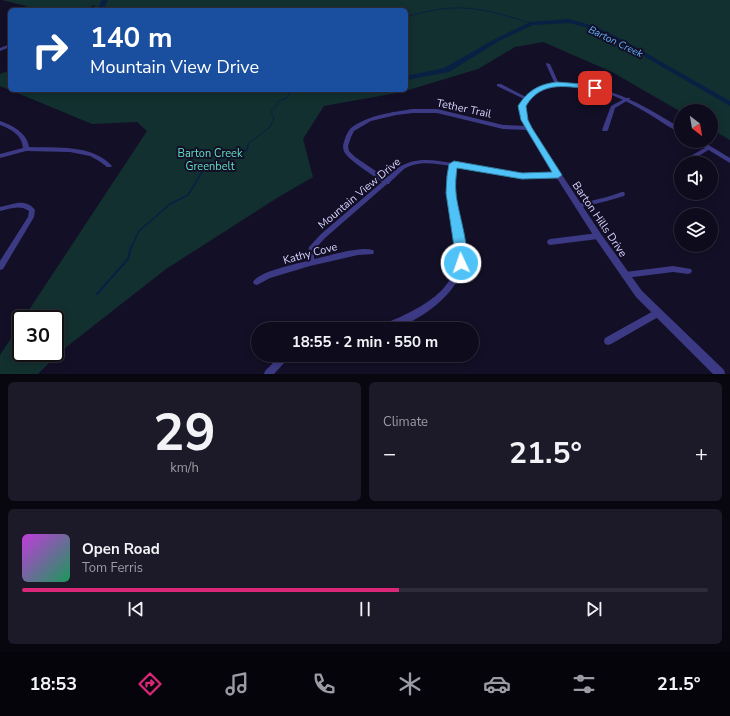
<!DOCTYPE html>
<html lang="en">
<head>
<meta charset="utf-8">
<style>
  :root { --surface:#0e0b1c; --page:#1c1929; --text:#f1f3f6; --muted:#9b9ba3; --line:#2e2b3b; --accent:#db2777 }
  body { margin:0; font-family:"Nunito Sans",sans-serif; background:var(--page); color:var(--text); height:100vh; display:flex; flex-direction:column; font-size:15px; white-space:nowrap }
  * { box-sizing:border-box; margin:0 }
  p { font-size:13px; color:var(--muted) }
  .icon { flex:none; width:22px; height:22px; fill:none; stroke:currentColor; stroke-width:2; stroke-linecap:round; stroke-linejoin:round }
  .map { position:relative; height:374px; overflow:hidden }
  .drawer { display:flex; flex-direction:column; gap:8px; padding:8px; background:#08060f; flex:1 }
  .drawer>* { flex:none }
  .guide { position:absolute; left:8px; top:8px; width:400px; height:84px; border-radius:6px; box-shadow:0 2px 10px #0003,0 0 0 1px var(--line); background:#1a4fa0; color:#fff; overflow:hidden }
  .needle { width:26px; rotate:149deg }
  .controls { position:absolute; left:674px; top:104px; display:grid; gap:8px }
  .controls a { display:grid; place-items:center; width:44px; height:44px; border-radius:50%; background:var(--surface); box-shadow:0 2px 10px #0003,0 0 0 1px var(--line); font-size:20px }
  .speed { position:absolute; left:12px; top:310px; display:flex; gap:8px; font-size:20px; font-weight:700; text-align:center }
  .speed>* { display:grid; place-content:center; width:52px; height:52px; border-radius:50%; background:var(--surface); box-shadow:0 2px 10px #0003,0 0 0 1px var(--line); line-height:1 }
  .speed .limit { border:2px solid #111; border-radius:6px; background:#fff; color:#111 }
  .pin { position:absolute; display:grid; place-items:center; width:34px; height:34px; color:#fff; margin:-17px; border-radius:8px; box-shadow:0 2px 6px #0006 }
  .me { position:absolute; width:44px; margin:-22px; rotate:357deg; stroke-linejoin:round; filter:drop-shadow(0 0 3px #0008) }
  .turn { display:flex; align-items:center; gap:14px; height:84px; padding:0 16px; font-size:18px }
  .turn .icon { width:52px; height:52px; stroke-width:2.5 }
  .turn b { display:block; font-size:28px; line-height:34px }
  .big { font-size:30px; font-weight:700; line-height:1.1 }
  .drawer .widget { flex:1; display:flex; flex-direction:column; justify-content:center; gap:6px; min-width:0; padding:0 14px; border-radius:6px; background:var(--page) }
  .drawer .dial { align-items:center; gap:0 }
  .dial b { font-size:52px; line-height:1 }
  .song { display:flex; align-items:center; gap:12px }
  .cover { width:48px; height:48px; border-radius:6px; background:linear-gradient(135deg,hsl(290 70% 55%),hsl(150 70% 35%)) }
  .played { height:4px; border-radius:2px; background:linear-gradient(90deg,var(--accent) 55%,var(--line) 55%) }
  .keys { display:flex; justify-content:space-around; direction:ltr }
  .heat { display:flex; justify-content:space-between; align-items:center; font-size:22px; direction:ltr }
  .drawer .tiles { flex:1; display:grid; gap:8px; grid-template-columns:1fr 1fr }
  .widget:last-child { grid-column:span 2 }
  .trip { position:absolute; left:251px; top:322px; width:228px; height:40px; border-radius:20px; background:var(--surface); box-shadow:0 2px 10px #0003,0 0 0 1px var(--line); font-weight:700; line-height:40px; text-align:center }
  .tabs { display:flex; height:64px; justify-content:space-around; align-items:center; background:#06040b; color:var(--muted) }
  .tabs .icon { width:28px; height:28px }
  .tabs .current { color:var(--accent) }
  .tabs b { font-size:18px; color:var(--text) }
  .map>svg:first-child { display:block }
  .green { fill:#12302f }
  .lines { fill:none; stroke-linecap:round; stroke-linejoin:round }
  .stream-far2 { stroke:#0a1f44; stroke-width:1 }
  .stream-far1 { stroke:#0a1f44; stroke-width:1.5 }
  .stream { stroke:#0a1f44; stroke-width:2 }
  .river { fill:#0a1f44; fill-rule:evenodd }
  .minor { fill:#3d3a85; fill-rule:evenodd }
  .tertiary { fill:#3d3a85; fill-rule:evenodd }
  .route { fill:#4fc3f7; stroke:#337fa1 }
  .labels { text-anchor:middle; stroke-width:4; stroke-linejoin:round; paint-order:stroke }
  .far-water-label { font-size:10px; font-style:italic; fill:#62b6ff; stroke:#130f26 }
  .street-label { font-size:11px; fill:#d9d4ff; stroke:#130f26 }
  .park-label { font-size:11px; fill:#5fe0c0; stroke:#130f26 }
</style>
</head>
<body>
<div class="map">
<svg width="730" height="374" viewBox="0 0 730 374">
  <rect width="100%" height="100%" fill="#130f26"/>
  <g class="green">
    <polygon points="2,0 730,0 730,140 711,129 711,111 681,112 612,72 543,42 515,47 478,69 402,92 324,106 303,139 313,177 277,198 166,269 60,352 38,374 0,374 0,355 21,323 21,353 55,353 55,319 23,319 147,131 137,122 92,124 10,90 406,90 406,10 93,10 95,5 82,10 24,10 26,6"/>
    <polygon points="10,70 10,90 0,86 0,74"/>
  </g>
  <g class="lines">
    <g class="stream-far2">
      <path d="M 406,17 C 459,1 480,8 531,23"/>
      <polyline points="248,146 249,143 270,127 274,118 271,112 279,101 287,98 292,90"/>
    </g>
    <polyline class="stream-far1" points="131,248 139,231 170,204 188,195 204,169 217,163 229,151 242,153 247,150 248,145"/>
    <polyline class="stream" points="97,294 128,259 131,247"/>
    <g class="river">
      <polygon points="102,0 108,0 103,10 97,10"/>
      <polygon points="569,19 597,27 625,41 730,101 730,106 621,43 593,29 569,23 533,25 499,41 449,72 406,80 406,76 444,68 495,39 530,22"/>
    </g>
    <g class="minor">
      <polygon points="10,44 10,47 0,51 0,48"/>
      <polygon points="546,63 550,64 559,84 559,85 557,85 555,84 546,64"/>
      <polygon points="497,84 501,84 528,98 526,99 524,99 497,86"/>
      <polygon points="626,98 630,98 630,99 615,108 608,130 607,131 603,131 602,130 611,106"/>
      <path d="M 413,109 L 437,109 L 503,125 L 528,126 L 531,128 L 528,130 L 503,129 L 437,113 L 413,113 L 396,115 L 371,121 L 354,131 L 351,137 L 348,146 L 349,151 L 355,157 L 386,178 C 391,174 396,169 401,166 C 418,157 434,160 452,163 L 454,162 L 456,163 L 522,174 L 558,173 L 561,175 L 558,177 L 522,178 L 456,167 C 453,185 455,202 459,219 C 462,234 467,250 464,265 C 459,283 446,298 431,309 C 422,316 405,326 393,329 C 389,330 383,329 378,329 L 379,326 C 413,312 461,293 457,248 C 457,238 454,228 452,218 C 449,201 448,184 451,166 C 435,164 419,160 404,169 C 399,173 395,178 390,182 L 389,184 L 387,184 L 325,238 L 314,250 L 314,259 C 330,256 358,246 373,250 L 374,252 L 373,254 L 358,255 L 310,266 L 270,278 L 257,285 L 254,284 L 253,282 C 260,271 293,265 307,261 L 309,247 L 321,234 L 382,182 C 373,175 351,162 345,153 C 342,148 343,144 345,139 C 346,135 348,131 351,128 C 368,115 393,112 413,109 Z"/>
      <path d="M 0,121 C 12,125 27,133 29,147 C 55,148 93,144 112,166 L 111,167 L 107,167 L 99,161 L 90,156 L 70,152 L 26,151 L 0,158 L 0,154 L 23,148 C 22,135 11,129 0,125 Z"/>
      <polygon points="708,146 710,147 711,148 710,149 687,163 682,163 682,161"/>
      <polygon points="622,192 624,192 625,194 624,196 607,201 578,208 576,208 575,206 576,204 578,204 607,197"/>
      <path d="M 17,203 C 24,202 31,204 35,210 L 34,217 L 3,269 L 0,270 L 0,261 L 28,217 L 29,211 C 20,204 9,209 0,211 L 0,207 Z"/>
      <polygon points="598,233 600,234 601,236 600,238 598,239 550,245 548,244 547,242 548,240 550,239"/>
      <polygon points="673,266 691,269 692,271 691,273 688,274 673,272 625,278 622,277 621,275 622,273 625,272"/>
      <polygon points="657,309 660,310 661,313 660,316 611,344 608,345 605,344 604,341 605,338"/>
      <polygon points="281,355 292,355 291,358 284,363 274,374 264,374 265,371"/>
    </g>
    <g class="tertiary">
      <path d="M 558,83 C 609,84 639,103 681,128 L 681,133 C 673,130 665,124 657,119 C 643,110 629,102 614,96 C 592,87 554,79 534,95 C 522,104 525,116 531,128 L 601,234 L 642,291 L 724,370 L 725,374 L 713,374 L 636,297 L 595,238 L 525,128 C 512,100 530,84 558,83 Z"/>
      <polygon points="694,141 702,141 730,158 730,163"/>
    </g>
  </g>
  <path class="route" d="M 557,82 L 595,85 L 599,88 L 595,90 C 569,87 542,79 526,106 L 528,120 L 532,128 L 562,175 L 558,178 L 522,179 L 457,168 C 456,176 455,185 456,193 C 457,210 472,252 465,266 L 461,267 L 457,266 L 446,193 L 447,176 L 449,164 L 454,161 L 522,173 L 552,172 L 521,120 L 518,106 C 528,90 540,84 557,82 Z"/>
  <g class="labels">
    <g class="far-water-label">
      <text transform="translate(616 41) rotate(26)" y="4">Barton Creek</text>
    </g>
    <g class="street-label">
      <text transform="translate(464 108) rotate(12)" y="4">Tether Trail</text>
      <text transform="translate(359 193) rotate(-40)" y="4">Mountain View Drive</text>
      <text transform="translate(600 219) rotate(56)" y="4">Barton Hills Drive</text>
      <text transform="translate(310 253) rotate(-15)" y="4">Kathy Cove</text>
    </g>
    <g class="park-label">
      <text x="210" y="157">Barton Creek<tspan x="210" dy="13">Greenbelt</tspan></text>
    </g>
  </g>
</svg>
<div class="controls">
<a><svg class="needle" viewBox="-14 -14 28 28"><path d="M0-13l5 13h-10z" fill="#e53935"/><path d="M0 13l5-13h-10z" fill="#9b9ba3"/></svg></a>
<a><svg class="icon" aria-label="sound" viewBox="0 0 24 24"><path d="M4 9h4l5-4v14l-5-4H4zM17 9q2 3 0 6"/></svg></a>
<a><svg class="icon" aria-label="layers" viewBox="0 0 24 24"><path d="M12 4l9 5-9 5-9-5zM3 14l9 5 9-5"/></svg></a>
</div>
<div class="speed"><div class="limit">30</div></div>
<div class="pin" style="left:595px;top:88px;background:#d93025"><svg class="icon" aria-label="arrive" viewBox="0 0 24 24"><path d="M6 21V4h12l-3 4 3 4H6"/></svg></div>
<svg class="me" style="left:461px;top:263px" viewBox="-20 -20 40 40"><circle r="17" fill="#4fc3f7" stroke="#fff" stroke-width="3"/><path d="M0-11L8 9 0 5-8 9z" fill="#fff"/></svg>
<div class="trip">18:55 · 2 min · 550 m</div>
<div class="guide">
<div class="turn"><svg class="icon" aria-label="right" viewBox="0 0 24 24"><path d="M7 20v-9h11M14 6l5 5-5 5"/></svg><div><b>140 m</b>Mountain View Drive</div></div>
</div>
</div>
<section class="drawer">
<div class="tiles">
<div class="widget dial"><b>29</b><p>km/h</p></div>
<div class="widget"><p>Climate</p>
<div class="heat"><a>−</a><b class="big">21.5°</b><a>+</a></div>
</div>
<div class="widget">
<div class="song"><i class="cover"></i><div><b>Open Road</b><p>Tom Ferris</p></div></div>
<div class="played"></div>
<div class="keys"><svg class="icon" aria-label="previous" viewBox="0 0 24 24"><path d="M18 5L8 12l10 7zM5 5v14"/></svg><svg class="icon" aria-label="pause" viewBox="0 0 24 24"><path d="M8 5v14M16 5v14"/></svg><svg class="icon" aria-label="next" viewBox="0 0 24 24"><path d="M6 5l10 7-10 7zM19 5v14"/></svg></div>
</div>
</div>
</section>
<nav class="tabs">
<b>18:53</b>
<svg class="icon current" aria-label="directions" viewBox="0 0 24 24"><path d="M12 3l9 9-9 9-9-9zM9 14v-3h6M13 9l2 2-2 2"/></svg>
<svg class="icon" aria-label="music" viewBox="0 0 24 24"><path d="M9 18V5l10-2v13"/><circle cx="6" cy="18" r="3"/><circle cx="16" cy="16" r="3"/></svg>
<svg class="icon" aria-label="phone" viewBox="0 0 24 24"><path d="M5 4h4l2 5-3 2q2 4 5 5l2-3 5 2v4C11 20 4 13 5 4z"/></svg>
<svg class="icon" aria-label="climate" viewBox="0 0 24 24"><path d="M12 3v18M4 7l16 10M4 17L20 7"/></svg>
<svg class="icon" aria-label="car" viewBox="0 0 24 24"><path d="M5 17H2v-5l4-1 3-4h7l3 4 3 1v5h-3M9 17h6M6 11h13"/><circle cx="7" cy="17" r="2"/><circle cx="17" cy="17" r="2"/></svg>
<svg class="icon" aria-label="filters" viewBox="0 0 24 24"><path d="M4 7h16M4 17h16"/><circle cx="9" cy="7" r="2"/><circle cx="15" cy="17" r="2"/></svg>
<b>21.5°</b>
</nav>
</body>
</html>
